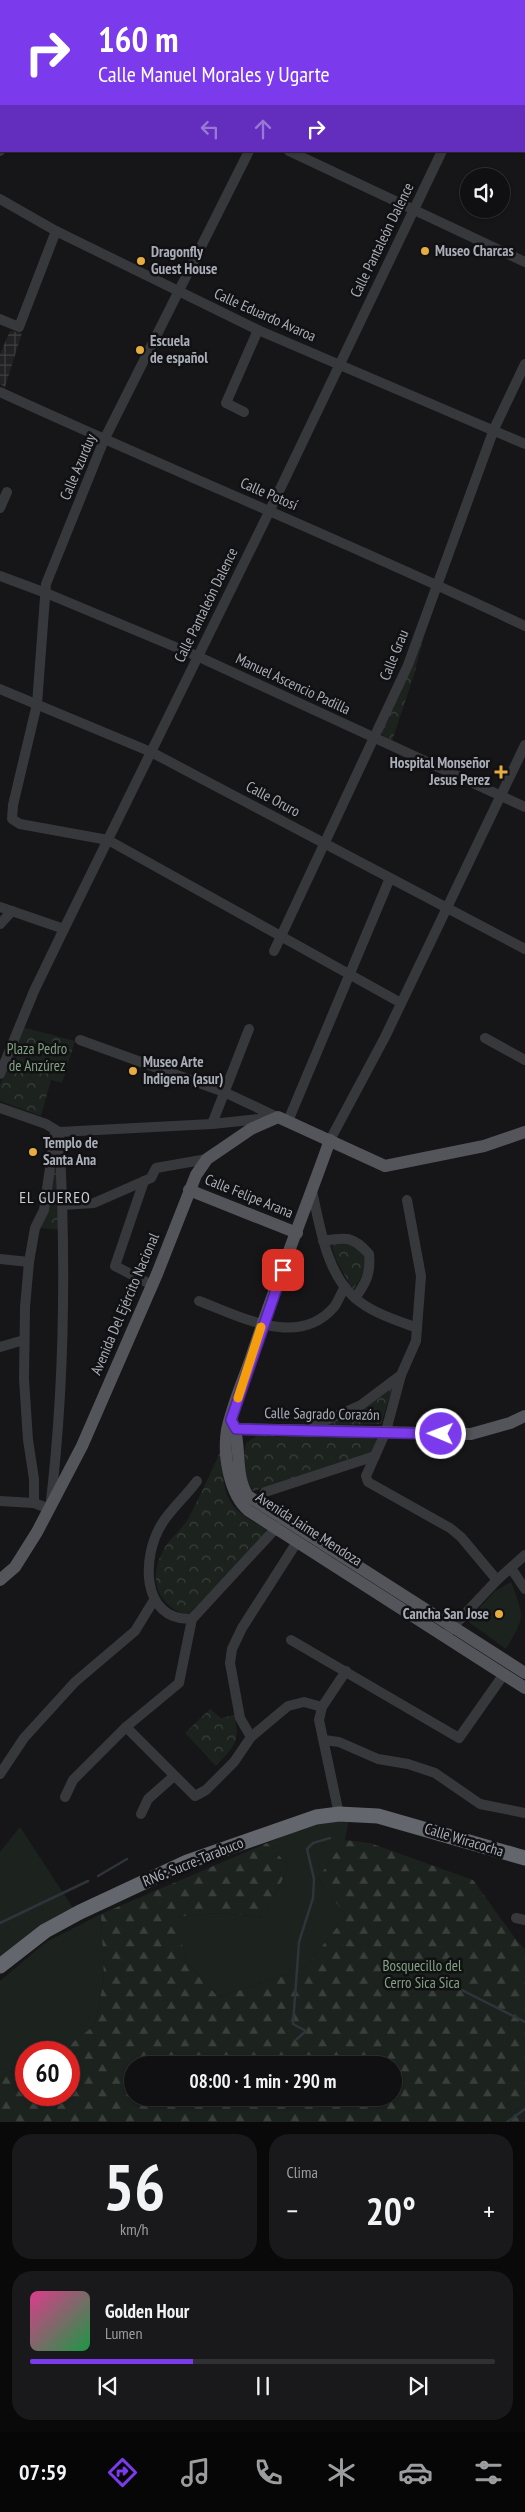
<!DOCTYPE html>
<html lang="es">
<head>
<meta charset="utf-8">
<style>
  :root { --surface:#101012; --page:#19191b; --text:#f1f3f6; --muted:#9c9d9f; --line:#303032; --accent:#7c3aed }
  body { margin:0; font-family:"PT Sans Narrow",sans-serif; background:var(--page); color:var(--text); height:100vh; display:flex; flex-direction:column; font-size:19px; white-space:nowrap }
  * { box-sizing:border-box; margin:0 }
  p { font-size:16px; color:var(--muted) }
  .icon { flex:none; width:28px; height:28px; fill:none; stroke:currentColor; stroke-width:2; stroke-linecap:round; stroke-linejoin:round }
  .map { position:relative; height:2122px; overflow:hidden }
  .details { display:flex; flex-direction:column; gap:12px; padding:12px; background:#09090a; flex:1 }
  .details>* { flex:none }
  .hud { position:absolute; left:0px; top:0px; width:525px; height:152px; box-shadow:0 1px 4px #0004,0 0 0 1px var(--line); background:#7c3aed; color:#fff; overflow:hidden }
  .buttons { position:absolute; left:460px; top:168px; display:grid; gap:10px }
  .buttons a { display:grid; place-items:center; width:50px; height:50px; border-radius:50%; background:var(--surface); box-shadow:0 1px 4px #0004,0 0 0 1px var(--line); font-size:25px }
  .speed { position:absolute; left:15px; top:2041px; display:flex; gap:10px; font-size:25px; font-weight:700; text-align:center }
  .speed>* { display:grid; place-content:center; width:65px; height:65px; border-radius:50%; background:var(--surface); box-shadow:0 1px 4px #0004,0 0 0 1px var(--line); line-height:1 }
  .speed .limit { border:8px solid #d22; background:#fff; color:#111 }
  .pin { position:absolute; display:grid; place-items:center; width:42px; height:42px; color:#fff; margin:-21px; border-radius:10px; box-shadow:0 2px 8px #0006 }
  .me { position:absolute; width:55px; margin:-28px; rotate:271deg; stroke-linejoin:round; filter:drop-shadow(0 0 4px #0008) }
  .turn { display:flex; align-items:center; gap:18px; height:105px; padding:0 15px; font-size:22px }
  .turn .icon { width:65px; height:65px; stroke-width:2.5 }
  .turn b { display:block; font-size:35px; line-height:42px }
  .lanes { display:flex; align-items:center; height:48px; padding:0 15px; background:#0003; justify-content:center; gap:25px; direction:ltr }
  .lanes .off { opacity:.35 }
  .big { font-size:38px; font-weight:800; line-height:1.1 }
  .details .widget { flex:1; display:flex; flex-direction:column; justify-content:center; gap:8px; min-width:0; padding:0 18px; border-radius:20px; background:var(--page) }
  .details .dial { align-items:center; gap:0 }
  .dial b { font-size:65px; line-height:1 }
  .song { display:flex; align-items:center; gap:15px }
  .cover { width:60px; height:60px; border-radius:8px; background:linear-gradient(135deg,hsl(330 70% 55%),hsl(140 70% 35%)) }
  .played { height:5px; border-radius:2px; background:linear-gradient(90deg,var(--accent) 35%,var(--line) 35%) }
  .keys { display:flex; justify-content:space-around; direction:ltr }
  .heat { display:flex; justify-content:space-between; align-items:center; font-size:28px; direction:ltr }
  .details .tiles { flex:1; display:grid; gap:12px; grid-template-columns:1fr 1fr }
  .widget:last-child { grid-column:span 2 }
  .trip { position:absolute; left:124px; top:2056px; width:278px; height:50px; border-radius:25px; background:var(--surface); box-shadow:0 1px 4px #0004,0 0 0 1px var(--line); font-weight:800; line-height:50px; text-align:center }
  .menu { display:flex; height:80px; justify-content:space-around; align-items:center; background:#060607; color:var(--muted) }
  .menu .icon { width:35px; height:35px }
  .menu .current { color:var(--accent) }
  .menu b { font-size:22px; color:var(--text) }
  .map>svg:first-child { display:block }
  .industrial { fill:url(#industrial-grid) }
  .grass { fill:#1c221d }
  .forest { fill:url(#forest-firs); fill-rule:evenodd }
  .park { fill:url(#park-crowns) }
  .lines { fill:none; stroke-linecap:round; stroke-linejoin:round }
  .stream { stroke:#2d353b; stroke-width:2.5 }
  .minor { stroke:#37383c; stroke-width:10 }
  .major { stroke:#53555b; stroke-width:12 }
  .highway { stroke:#63666d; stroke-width:15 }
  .route-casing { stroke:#51269a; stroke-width:12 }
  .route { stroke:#7c3aed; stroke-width:9 }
  .slow { stroke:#f59e0b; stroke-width:9 }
  .poi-dot { fill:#e7ad3e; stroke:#111113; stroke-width:2 }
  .labels { text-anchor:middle; stroke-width:5; stroke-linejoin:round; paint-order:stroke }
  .street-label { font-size:15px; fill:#a9adb7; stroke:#111113 }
  .poi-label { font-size:15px; font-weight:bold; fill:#a9adb7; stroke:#111113; text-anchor:start }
  .park-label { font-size:15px; fill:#81a182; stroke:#111113 }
  .neighbourhood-label { font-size:16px; letter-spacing:1px; fill:#c9ccd3; stroke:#111113 }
</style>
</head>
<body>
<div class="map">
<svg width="525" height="2122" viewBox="0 0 525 2122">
  <defs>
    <pattern id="industrial-grid" width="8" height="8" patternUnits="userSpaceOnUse" patternTransform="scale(1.25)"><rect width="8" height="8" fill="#222224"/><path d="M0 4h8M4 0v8" fill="none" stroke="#3f3f42"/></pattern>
    <pattern id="forest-firs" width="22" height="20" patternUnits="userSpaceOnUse" patternTransform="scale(1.25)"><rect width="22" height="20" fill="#1c221d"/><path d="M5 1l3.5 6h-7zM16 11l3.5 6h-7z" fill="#3a3f3c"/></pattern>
    <pattern id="park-crowns" width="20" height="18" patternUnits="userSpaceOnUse" patternTransform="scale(1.25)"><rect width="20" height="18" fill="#1c221d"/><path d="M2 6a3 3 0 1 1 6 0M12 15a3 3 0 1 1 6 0" fill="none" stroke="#3a3f3c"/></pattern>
  </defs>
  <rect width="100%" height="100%" fill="#161618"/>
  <polygon class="industrial" points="10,331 22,333 5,387 0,384 0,354"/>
  <g class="grass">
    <path d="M 511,1582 C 525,1618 525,1616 506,1649 L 467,1621 L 495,1591 Z"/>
    <polygon points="349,1820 345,1840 318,1878 346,1916 304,1969 218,1997 188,1964 172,1917 218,1913 264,1917 289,1866 267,1843 313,1824"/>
    <polygon points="20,1827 73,1908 0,1961 0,1852"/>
    <polygon points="101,1914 104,1979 95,2025 60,2052 26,2052 26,2076 0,2068 0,1981 46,1942"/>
  </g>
  <path class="forest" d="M 345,1840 L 370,1843 L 473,1880 L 517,1941 L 525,1949 L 525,2122 L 0,2122 L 0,2068 L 26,2076 L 26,2095 L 69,2095 L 69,2052 L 60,2052 L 95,2025 L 104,1979 L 101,1914 L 267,1843 L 289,1866 L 264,1917 L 218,1913 L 173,1917 L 188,1964 L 218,1997 L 304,1969 L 346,1916 L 318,1878 ZM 132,2065 L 392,2065 L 392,2098 L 132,2098 Z"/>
  <g class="park">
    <polygon points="428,620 414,675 392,741 382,735 382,731"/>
    <polygon points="22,1027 75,1041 62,1083 51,1080 41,1116 0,1101 0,1085"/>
    <polygon points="56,1147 62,1230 39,1228"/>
    <path d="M 344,1242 C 373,1252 369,1268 353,1290 L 336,1260 L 331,1243 Z"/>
    <polygon points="392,1386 393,1387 381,1424 325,1425 358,1414"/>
    <path d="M 258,1435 L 287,1437 L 373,1435 L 377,1442 L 374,1451 L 369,1454 L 253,1491 C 245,1477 242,1460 246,1443 Z"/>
    <path d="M 224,1442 C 223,1490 219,1505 266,1529 L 265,1534 L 189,1616 C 157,1606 147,1579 164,1549 C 170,1538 181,1530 188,1519 C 201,1494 213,1469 224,1442 Z"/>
    <path d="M 210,1709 L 221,1718 L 234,1715 C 241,1743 234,1746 216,1766 L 185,1733 Z"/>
  </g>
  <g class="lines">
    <g class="stream">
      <polyline points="98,1876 127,1859"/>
      <polyline points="0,1923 88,1881"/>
      <polyline points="444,1981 525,2022"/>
      <polyline points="297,2039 306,2031 293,2024 299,1942 313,1898 314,1879 307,1849 313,1843 330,1838"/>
      <polyline points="507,2122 525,2109"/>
    </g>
    <g class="minor">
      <polyline points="350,0 353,1"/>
      <polyline points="77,1 77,0"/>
      <polyline points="327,1 327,0"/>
      <polyline points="515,1 516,0"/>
      <polyline points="0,17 1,18"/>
      <polyline points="524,83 525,84"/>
      <polyline points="0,151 1,149"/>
      <polyline points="249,151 104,440 46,584 37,704 13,805 12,819 20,824 108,840 401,1003"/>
      <polyline points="289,151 525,262"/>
      <polyline points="0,199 56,231 258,330 525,444"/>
      <polyline points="0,319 19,327 56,231"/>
      <path d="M 0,392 C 174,472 352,544 525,626"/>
      <polyline points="244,412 226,403 258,330"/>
      <polyline points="0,508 7,492"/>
      <polyline points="0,576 46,593 197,656 525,807"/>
      <polyline points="0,689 151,752 525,949"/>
      <polyline points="0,907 64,929"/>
      <polyline points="0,924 12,911"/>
      <polyline points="274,951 408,665 494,429 525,364"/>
      <polyline points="485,1038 525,1060"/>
      <polyline points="80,1040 224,1092 277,1117"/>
      <polyline points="0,1074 34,991 64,929 270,510 442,151"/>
      <polyline points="0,1108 46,1124 59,1132 212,1124 269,1118"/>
      <polyline points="288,1121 390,878"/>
      <polyline points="212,1124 249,1029"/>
      <polyline points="330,1140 385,1037 525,745"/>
      <polyline points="144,1181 115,1266 152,1285"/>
      <path d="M 312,1191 C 320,1226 326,1273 355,1298 C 372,1313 396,1320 417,1328"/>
      <polyline points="63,1205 94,1203 151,1178 156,1168 207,1159"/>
      <path d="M 323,1241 C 346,1237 353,1236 369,1254 C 371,1273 366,1283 355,1298"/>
      <polyline points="0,1259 29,1262"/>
      <path d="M 199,1301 C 240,1316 298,1349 334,1307 C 338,1302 341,1293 345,1287"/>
      <polyline points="0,1347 24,1340"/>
      <polyline points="401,1375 386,1431 366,1476 368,1482 450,1528 461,1537 497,1580"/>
      <polyline points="309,1432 313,1426 361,1405 401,1375 416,1341 421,1276 407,1200"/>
      <polyline points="265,1492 375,1456"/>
      <path d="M 0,1501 L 34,1503 L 50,1509 C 65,1385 66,1256 59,1132"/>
      <polyline points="34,1503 34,1479 28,1440 24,1379 25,1307 29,1262 35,1228 44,1210 55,1133"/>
      <polyline points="511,1568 525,1589"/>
      <path d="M 192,1619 C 140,1621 141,1555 163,1522 C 172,1508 187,1495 197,1481"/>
      <polyline points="448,1632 497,1580 525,1555"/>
      <polyline points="291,1640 459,1738 504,1674"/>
      <polyline points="126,1727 195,1796 206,1790 234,1762 251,1737 288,1706 304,1702 322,1707"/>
      <polyline points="251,1737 240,1718 230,1663 232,1649 242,1628 297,1542"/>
      <polyline points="324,1740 339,1742 378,1759 408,1764 435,1773 480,1804 525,1813"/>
      <polyline points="0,1774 24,1738 75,1682 135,1631 154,1600"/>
      <polyline points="65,1797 73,1780 126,1727 179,1683 192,1619 277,1527"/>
      <polyline points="141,1814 148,1799 174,1776"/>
      <polyline points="339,1814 319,1720 322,1707 346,1671"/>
      <polyline points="516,1918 525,1920"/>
    </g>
    <g class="major">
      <path d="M 330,1140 C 304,1213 275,1285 251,1358 C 243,1381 232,1406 227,1430 C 223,1454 229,1495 249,1511 L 525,1688"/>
      <polyline points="189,1190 297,1233"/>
      <path d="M 231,1420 C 243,1444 233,1473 248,1496 L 525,1673"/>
      <polyline points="236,1429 471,1434 510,1423 525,1416"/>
      <polyline points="0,1580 15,1567 37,1532 82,1446 157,1274 196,1175 207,1159 251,1129 278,1117 385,1166 484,1146 525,1132"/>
    </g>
    <polyline class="highway" points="0,1966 45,1931 80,1912 187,1862 316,1817 339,1814 378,1816 525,1858"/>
  </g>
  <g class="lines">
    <defs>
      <polyline id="route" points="283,1270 231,1420 236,1429 441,1434"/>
    </defs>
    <use href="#route" class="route-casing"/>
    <use href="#route" class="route"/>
    <polyline class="slow" points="238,1398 261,1327"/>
  </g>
  <g class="poi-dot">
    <circle cx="425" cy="251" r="5"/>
    <circle cx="141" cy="261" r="5"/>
    <circle cx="140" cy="350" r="5"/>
    <path d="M498.5 764.5h5v5h5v5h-5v5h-5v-5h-5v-5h5z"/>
    <circle cx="133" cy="1071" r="5"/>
    <circle cx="33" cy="1152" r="5"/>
    <circle cx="499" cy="1614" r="5"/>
  </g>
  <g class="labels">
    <g class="street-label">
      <text transform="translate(382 240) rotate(-64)" y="5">Calle Pantaleón Dalence</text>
      <text transform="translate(265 315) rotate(24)" y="5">Calle Eduardo Avaroa</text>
      <text transform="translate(78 467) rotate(-67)" y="5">Calle Azurduy</text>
      <text transform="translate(269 494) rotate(23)" y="5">Calle Potosí</text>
      <text transform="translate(206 605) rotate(-64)" y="5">Calle Pantaleón Dalence</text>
      <text transform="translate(394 655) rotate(-68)" y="5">Calle Grau</text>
      <text transform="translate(293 684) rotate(25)" y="5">Manuel Ascencio Padilla</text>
      <text transform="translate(273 799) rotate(28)" y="5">Calle Oruro</text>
      <text transform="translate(249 1196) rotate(22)" y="5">Calle Felipe Arana</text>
      <text transform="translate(125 1304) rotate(-67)" y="5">Avenida Del Ejército Nacional</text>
      <text transform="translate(322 1414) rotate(1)" y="5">Calle Sagrado Corazón</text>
      <text transform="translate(309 1529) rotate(33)" y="5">Avenida Jaime Mendoza</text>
      <text transform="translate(464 1840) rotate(17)" y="5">Calle Wiracocha</text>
      <text transform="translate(193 1862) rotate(-22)" y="5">RN6: Sucre-Tarabuco</text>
    </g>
    <g class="poi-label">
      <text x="435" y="256">Museo Charcas</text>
      <text x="151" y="257">Dragonfly<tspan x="151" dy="17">Guest House</tspan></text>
      <text x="150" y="346">Escuela<tspan x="150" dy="17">de español</tspan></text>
      <text x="490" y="768" text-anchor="end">Hospital Monseñor<tspan x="490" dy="17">Jesus Perez</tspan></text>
      <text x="143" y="1067">Museo Arte<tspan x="143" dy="17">Indigena (asur)</tspan></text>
      <text x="43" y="1148">Templo de<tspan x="43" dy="17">Santa Ana</tspan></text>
      <text x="489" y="1619" text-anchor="end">Cancha San Jose</text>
    </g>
    <g class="park-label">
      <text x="37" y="1054">Plaza Pedro<tspan x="37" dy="17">de Anzúrez</tspan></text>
      <text x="422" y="1971">Bosquecillo del<tspan x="422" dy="17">Cerro Sica Sica</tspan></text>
    </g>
    <g class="neighbourhood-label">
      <text x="55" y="1203">EL GUEREO</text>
    </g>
  </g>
</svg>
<div class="buttons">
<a><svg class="icon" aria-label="sound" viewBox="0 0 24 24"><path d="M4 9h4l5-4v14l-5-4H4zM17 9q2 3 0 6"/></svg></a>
</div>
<div class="speed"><div class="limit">60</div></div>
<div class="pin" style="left:283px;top:1270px;background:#d93025"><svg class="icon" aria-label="arrive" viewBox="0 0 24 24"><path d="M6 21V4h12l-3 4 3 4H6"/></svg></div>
<svg class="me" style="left:441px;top:1434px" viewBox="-20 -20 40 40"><circle r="17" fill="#7c3aed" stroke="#fff" stroke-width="3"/><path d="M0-11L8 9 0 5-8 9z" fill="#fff"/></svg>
<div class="trip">08:00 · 1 min · 290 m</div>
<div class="hud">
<div class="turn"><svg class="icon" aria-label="right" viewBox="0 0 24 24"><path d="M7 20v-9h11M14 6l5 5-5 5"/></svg><div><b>160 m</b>Calle Manuel Morales y Ugarte</div></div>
<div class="lanes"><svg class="icon off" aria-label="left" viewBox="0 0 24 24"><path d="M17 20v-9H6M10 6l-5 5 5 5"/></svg><svg class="icon off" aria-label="ahead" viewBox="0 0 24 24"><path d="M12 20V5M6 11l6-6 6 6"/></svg><svg class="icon" aria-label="right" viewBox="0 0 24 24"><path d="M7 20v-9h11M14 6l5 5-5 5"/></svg></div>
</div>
</div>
<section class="details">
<div class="tiles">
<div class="widget dial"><b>56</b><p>km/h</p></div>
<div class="widget"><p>Clima</p>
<div class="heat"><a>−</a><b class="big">20°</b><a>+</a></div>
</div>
<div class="widget">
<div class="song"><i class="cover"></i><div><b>Golden Hour</b><p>Lumen</p></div></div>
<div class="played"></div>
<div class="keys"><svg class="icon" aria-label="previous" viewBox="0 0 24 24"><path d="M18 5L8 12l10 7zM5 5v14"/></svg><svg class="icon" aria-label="pause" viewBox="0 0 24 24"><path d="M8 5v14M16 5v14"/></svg><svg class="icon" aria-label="next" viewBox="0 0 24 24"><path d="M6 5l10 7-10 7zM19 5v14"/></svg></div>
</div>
</div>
</section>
<nav class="menu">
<b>07:59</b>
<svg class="icon current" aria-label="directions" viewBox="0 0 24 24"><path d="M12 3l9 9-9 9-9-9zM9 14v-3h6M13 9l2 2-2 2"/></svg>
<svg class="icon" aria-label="music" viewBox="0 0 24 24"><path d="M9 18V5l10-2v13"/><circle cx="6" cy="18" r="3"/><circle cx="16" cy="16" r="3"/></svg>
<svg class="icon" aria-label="phone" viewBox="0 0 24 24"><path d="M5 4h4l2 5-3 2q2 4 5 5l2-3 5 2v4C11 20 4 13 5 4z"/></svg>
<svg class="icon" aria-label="climate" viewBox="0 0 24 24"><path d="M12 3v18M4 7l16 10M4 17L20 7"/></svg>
<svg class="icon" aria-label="car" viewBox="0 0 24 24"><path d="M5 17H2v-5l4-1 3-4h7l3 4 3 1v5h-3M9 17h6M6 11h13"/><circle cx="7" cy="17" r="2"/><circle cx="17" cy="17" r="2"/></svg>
<svg class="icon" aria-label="filters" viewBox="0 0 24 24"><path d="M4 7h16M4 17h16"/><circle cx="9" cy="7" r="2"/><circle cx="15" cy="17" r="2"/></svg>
</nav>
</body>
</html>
